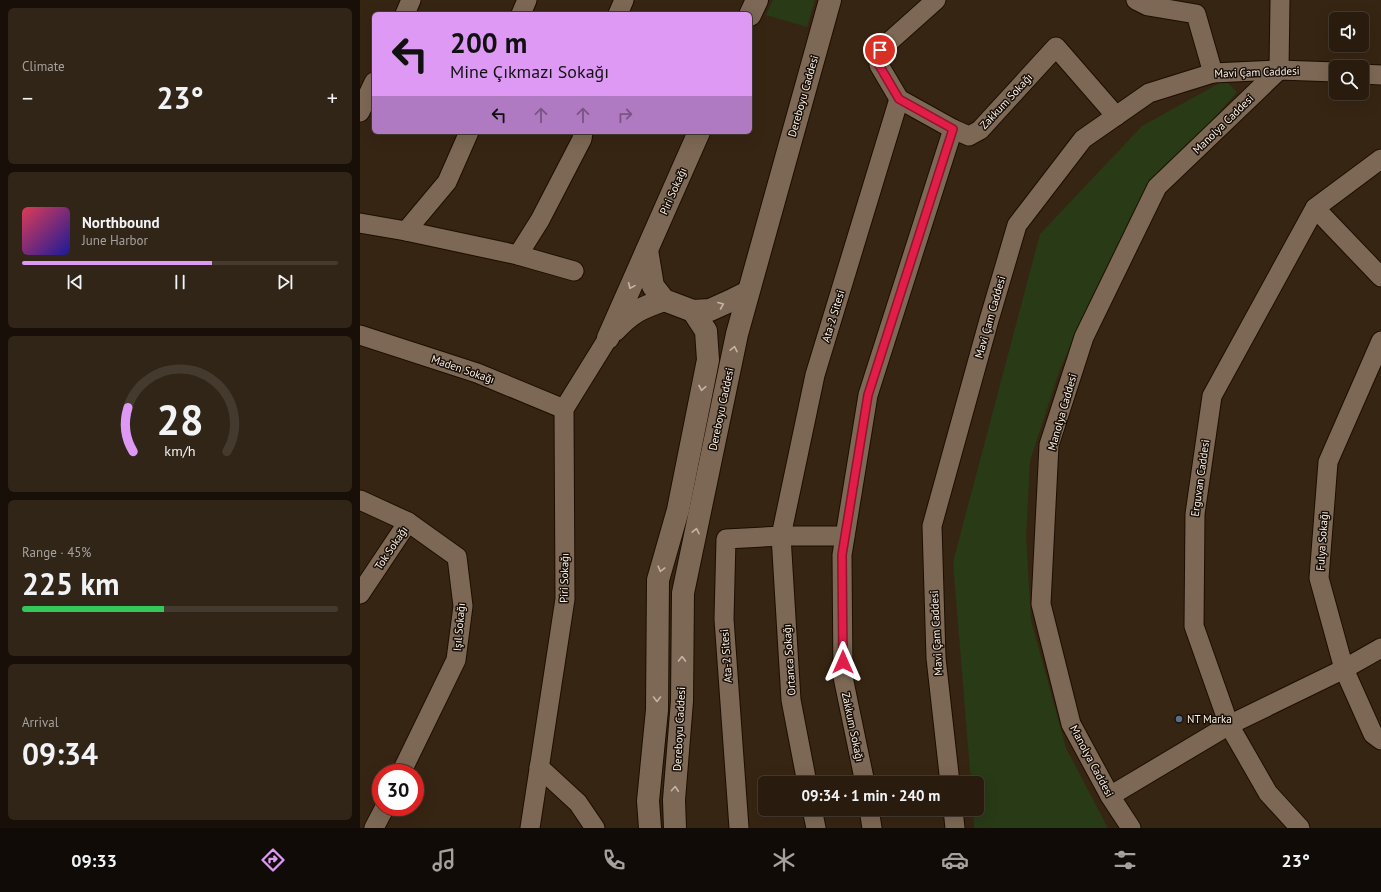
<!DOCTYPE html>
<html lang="en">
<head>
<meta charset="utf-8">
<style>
  :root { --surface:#291c0e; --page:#312517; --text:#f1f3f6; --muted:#a5a19e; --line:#453a2e; --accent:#dd99f4 }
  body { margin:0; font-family:"PT Sans",sans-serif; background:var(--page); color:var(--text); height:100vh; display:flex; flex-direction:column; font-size:15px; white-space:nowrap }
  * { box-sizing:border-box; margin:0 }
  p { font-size:13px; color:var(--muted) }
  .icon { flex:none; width:22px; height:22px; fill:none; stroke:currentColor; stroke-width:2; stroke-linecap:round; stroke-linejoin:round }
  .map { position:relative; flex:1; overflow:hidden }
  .sheet { display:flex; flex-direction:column; gap:8px; padding:8px; background:#170f08; width:360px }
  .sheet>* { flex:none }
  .guide { position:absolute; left:12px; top:12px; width:380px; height:122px; border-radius:6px; box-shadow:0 4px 16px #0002,0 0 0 1px var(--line); background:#dd99f4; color:#111; overflow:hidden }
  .fabs { position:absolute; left:969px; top:12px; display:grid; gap:8px }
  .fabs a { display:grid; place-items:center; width:40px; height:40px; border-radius:6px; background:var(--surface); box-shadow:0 4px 16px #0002,0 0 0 1px var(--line); font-size:20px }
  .speed { position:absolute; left:12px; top:764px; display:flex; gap:8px; font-size:20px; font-weight:700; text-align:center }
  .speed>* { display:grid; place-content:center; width:52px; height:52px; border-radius:50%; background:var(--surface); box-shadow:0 4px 16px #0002,0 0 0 1px var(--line); line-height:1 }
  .speed .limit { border:6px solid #d22; background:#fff; color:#111 }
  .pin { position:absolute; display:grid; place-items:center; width:34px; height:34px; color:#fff; margin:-17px; border:2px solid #fff; border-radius:50%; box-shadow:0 1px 4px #0007 }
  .me { position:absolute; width:44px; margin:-22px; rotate:0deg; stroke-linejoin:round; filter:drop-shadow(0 0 3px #0008) }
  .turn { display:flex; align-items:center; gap:14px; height:84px; padding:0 12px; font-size:18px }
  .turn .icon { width:52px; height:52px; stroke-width:2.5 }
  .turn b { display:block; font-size:28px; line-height:34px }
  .lanes { display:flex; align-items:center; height:38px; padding:0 12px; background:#0003; justify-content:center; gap:20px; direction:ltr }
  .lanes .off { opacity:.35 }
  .big { font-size:30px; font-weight:600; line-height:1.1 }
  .sheet .widget { flex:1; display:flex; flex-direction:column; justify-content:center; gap:6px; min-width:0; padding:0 14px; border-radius:6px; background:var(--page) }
  .sheet .dial { align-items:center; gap:0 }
  .dial svg { height:104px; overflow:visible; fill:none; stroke:var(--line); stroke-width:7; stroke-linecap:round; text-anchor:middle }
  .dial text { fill:var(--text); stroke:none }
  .song { display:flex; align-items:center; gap:12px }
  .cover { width:48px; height:48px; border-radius:6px; background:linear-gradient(135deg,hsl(350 70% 55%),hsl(240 70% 35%)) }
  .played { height:4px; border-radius:2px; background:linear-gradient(90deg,var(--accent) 60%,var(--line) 60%) }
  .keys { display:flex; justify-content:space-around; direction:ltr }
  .heat { display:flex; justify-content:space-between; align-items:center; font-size:22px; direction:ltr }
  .charge { height:6px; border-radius:3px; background:linear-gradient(90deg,#34c759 45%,var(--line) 0) }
  .trip { position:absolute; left:398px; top:776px; width:226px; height:40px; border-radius:6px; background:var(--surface); box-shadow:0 4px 16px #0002,0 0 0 1px var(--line); font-weight:600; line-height:40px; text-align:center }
  .dock { display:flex; height:64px; justify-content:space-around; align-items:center; background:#100b06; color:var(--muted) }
  .dock .icon { width:28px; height:28px }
  .dock .selected { color:var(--accent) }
  .dock b { font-size:18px; color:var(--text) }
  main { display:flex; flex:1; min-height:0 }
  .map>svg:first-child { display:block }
  .green { fill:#283a16 }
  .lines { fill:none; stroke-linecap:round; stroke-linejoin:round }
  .street-casing { stroke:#1d0e00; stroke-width:21 }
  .secondary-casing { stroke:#1d0e00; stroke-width:24 }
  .street { stroke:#7c6854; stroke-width:19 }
  .secondary { stroke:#7c6854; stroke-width:22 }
  .oneway { stroke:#c4b4a5 }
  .route-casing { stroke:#92132f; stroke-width:10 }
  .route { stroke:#e11d48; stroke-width:7 }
  .service-dot { fill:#5c6f8a; stroke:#181009; stroke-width:1.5 }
  .labels { text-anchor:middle; stroke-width:3; stroke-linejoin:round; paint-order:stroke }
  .street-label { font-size:11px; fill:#fef2e7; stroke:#181009 }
  .poi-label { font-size:11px; fill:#fef2e7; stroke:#181009; text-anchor:start }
</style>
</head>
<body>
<main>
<section class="sheet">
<div class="widget"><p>Climate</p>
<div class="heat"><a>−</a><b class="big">23°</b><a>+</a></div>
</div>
<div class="widget">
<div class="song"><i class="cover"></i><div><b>Northbound</b><p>June Harbor</p></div></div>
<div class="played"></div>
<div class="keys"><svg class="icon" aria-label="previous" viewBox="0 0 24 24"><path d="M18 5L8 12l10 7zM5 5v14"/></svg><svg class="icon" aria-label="pause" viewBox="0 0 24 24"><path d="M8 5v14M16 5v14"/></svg><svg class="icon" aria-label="next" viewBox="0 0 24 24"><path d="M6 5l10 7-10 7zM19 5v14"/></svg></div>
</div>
<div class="widget dial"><svg viewBox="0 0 100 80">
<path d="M14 69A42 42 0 1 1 86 69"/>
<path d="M14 69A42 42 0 0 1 10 35" stroke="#dd99f4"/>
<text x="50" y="56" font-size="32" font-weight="700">28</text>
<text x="50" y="72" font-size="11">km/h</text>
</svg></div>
<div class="widget"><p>Range · 45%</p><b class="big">225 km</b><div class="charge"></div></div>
<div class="widget"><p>Arrival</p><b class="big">09:34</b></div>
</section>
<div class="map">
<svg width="1021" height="828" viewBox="0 0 1021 828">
  <rect width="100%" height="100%" fill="#372513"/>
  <g class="green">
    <polygon points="413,0 455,0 447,27 406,15"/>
    <polygon points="865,80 877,92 782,199 728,305 699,372 670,461 666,537 671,620 706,748 748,828 614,828 613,809 617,809 617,783 611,783 593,562 680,234 782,126"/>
  </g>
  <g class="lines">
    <defs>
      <g id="street">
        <polyline points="576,0 520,50 519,65 539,99 593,129"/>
        <polyline points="776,0 788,6 836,14 853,73"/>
        <polyline points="45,14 51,0"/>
        <polyline points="161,14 167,0"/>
        <polyline points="258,14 264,0"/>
        <polyline points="1002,74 1021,75"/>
        <polyline points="0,112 14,82"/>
        <polyline points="955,208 1021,277"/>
        <polyline points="0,223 46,231 158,255 180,220 222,139 223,132"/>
        <polyline points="46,231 87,182 109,132"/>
        <polyline points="158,255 214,271"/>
        <polyline points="0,335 117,373 204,409"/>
        <polyline points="1021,341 968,462 959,578 984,669 1013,734 1021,740"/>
        <polyline points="0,500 48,522 97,557 103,606 96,660 41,773"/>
        <polyline points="0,594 48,522"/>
        <polyline points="179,767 218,803 235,828"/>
        <polyline points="447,783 431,700 421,536 485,536"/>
        <polyline points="505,783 483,677 482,555 508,395 593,129 609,136 620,130 696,47 756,116"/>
        <polyline points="590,783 576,658 572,526 629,320 657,225 723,139 789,93 853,73 919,70 976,72"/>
        <polyline points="750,796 869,725 984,669 1021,648"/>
        <polyline points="452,809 456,828"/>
        <polyline points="509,809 512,828"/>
        <polyline points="593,809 595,828"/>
        <polyline points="14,828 25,807"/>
        <polyline points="170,828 205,599 204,409 248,338"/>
        <polyline points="379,828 364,619 366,539 421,536 455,375 539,99"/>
        <polyline points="771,828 750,796 711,724 681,604 689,445 724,337 797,187 919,70 920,0"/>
        <polyline points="940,828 908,793 869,725 834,626 835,514 852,396 955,208 1021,159"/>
      </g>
      <g id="secondary">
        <polyline points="390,15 397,0"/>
        <polyline points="287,250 293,286 304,300 333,311 350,310 370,301 388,292"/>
        <path d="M 255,330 C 272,312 281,308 304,300"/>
        <polyline points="248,338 339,132"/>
        <polyline points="290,828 288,801 297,710 298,580 318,510 348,360 346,331 333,311"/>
        <polyline points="315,828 314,800 322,701 323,593 377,334 470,0"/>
      </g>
    </defs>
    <use href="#street" class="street-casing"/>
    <use href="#secondary" class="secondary-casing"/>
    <use href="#street" class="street"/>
    <use href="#secondary" class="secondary"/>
  </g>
  <defs><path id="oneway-chevron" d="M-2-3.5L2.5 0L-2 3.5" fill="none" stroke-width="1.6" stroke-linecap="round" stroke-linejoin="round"/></defs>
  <g class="oneway">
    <use href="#oneway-chevron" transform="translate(271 286) rotate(114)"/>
    <use href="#oneway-chevron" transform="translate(361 305) rotate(-22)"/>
    <use href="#oneway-chevron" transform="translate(374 349) rotate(-78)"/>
    <use href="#oneway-chevron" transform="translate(342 388) rotate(101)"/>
    <use href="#oneway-chevron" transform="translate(336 531) rotate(-78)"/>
    <use href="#oneway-chevron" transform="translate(301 569) rotate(105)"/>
    <use href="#oneway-chevron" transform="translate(322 659) rotate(-89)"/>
    <use href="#oneway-chevron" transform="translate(297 699) rotate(90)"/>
    <use href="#oneway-chevron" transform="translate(315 789) rotate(-86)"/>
  </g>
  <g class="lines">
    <defs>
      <polyline id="route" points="483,662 482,555 508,395 593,129 539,99 519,65 520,50"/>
    </defs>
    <use href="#route" class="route-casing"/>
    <use href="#route" class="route"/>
  </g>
  <circle class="service-dot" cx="819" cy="719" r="4"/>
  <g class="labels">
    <g class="street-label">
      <text transform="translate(897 72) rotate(-2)" y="4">Mavi Çam Caddesi</text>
      <text transform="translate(443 96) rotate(-74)" y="4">Dereboyu Caddesi</text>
      <text transform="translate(646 101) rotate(-47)" y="4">Zakkum Sokağı</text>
      <text transform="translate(863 124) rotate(-44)" y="4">Manolya Caddesi</text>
      <text transform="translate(313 191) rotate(-66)" y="4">Piri Sokağı</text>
      <text transform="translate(473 316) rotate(-73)" y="4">Ata-2 Sitesi</text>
      <text transform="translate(630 317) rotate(-74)" y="4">Mavi Çam Caddesi</text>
      <text transform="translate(103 369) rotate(19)" y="4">Maden Sokağı</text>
      <text transform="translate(361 409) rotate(-78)" y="4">Dereboyu Caddesi</text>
      <text transform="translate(702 412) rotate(-74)" y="4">Manolya Caddesi</text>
      <text transform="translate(840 478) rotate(-82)" y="4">Erguvan Caddesi</text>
      <text transform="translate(962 541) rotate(-86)" y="4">Fulya Sokağı</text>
      <text transform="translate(31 548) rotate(-56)" y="4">Tok Sokağı</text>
      <text transform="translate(204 578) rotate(-89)" y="4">Piri Sokağı</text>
      <text transform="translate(99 627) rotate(-85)" y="4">Işıl Sokağı</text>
      <text transform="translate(576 633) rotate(-93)" y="4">Mavi Çam Caddesi</text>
      <text transform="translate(366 656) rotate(-94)" y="4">Ata-2 Sitesi</text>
      <text transform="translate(429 660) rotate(-94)" y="4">Ortanca Sokağı</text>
      <text transform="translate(493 727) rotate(78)" y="4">Zakkum Sokağı</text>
      <text transform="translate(319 729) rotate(-87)" y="4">Dereboyu Caddesi</text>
      <text transform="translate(732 761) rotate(62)" y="4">Manolya Caddesi</text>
    </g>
    <g class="poi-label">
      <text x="827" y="723">NT Marka</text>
    </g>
  </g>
</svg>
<div class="fabs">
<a><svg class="icon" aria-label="sound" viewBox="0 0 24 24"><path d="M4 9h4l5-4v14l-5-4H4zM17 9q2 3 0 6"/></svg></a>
<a><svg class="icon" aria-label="search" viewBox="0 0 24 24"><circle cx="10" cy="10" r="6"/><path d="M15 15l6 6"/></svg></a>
</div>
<div class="speed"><div class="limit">30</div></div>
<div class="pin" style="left:520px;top:50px;background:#d93025"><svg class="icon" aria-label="arrive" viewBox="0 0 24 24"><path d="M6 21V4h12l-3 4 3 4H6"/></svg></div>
<svg class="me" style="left:483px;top:662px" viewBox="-20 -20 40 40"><path d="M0-17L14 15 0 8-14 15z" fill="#e11d48" stroke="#fff" stroke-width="4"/></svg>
<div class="trip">09:34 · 1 min · 240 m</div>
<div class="guide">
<div class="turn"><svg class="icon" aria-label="left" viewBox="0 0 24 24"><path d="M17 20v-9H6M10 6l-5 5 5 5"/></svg><div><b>200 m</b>Mine Çıkmazı Sokağı</div></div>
<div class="lanes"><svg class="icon" aria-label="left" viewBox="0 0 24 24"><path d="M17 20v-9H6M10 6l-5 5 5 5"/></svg><svg class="icon off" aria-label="ahead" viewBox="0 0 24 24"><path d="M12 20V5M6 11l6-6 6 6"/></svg><svg class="icon off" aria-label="ahead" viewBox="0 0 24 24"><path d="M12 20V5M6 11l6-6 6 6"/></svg><svg class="icon off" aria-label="right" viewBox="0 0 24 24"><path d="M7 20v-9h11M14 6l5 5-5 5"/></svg></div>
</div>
</div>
</main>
<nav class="dock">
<b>09:33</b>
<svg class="icon selected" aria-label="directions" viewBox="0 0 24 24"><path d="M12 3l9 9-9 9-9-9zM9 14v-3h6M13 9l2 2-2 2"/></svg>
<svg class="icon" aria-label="music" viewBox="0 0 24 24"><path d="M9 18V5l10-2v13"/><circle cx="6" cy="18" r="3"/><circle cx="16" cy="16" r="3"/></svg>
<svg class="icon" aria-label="phone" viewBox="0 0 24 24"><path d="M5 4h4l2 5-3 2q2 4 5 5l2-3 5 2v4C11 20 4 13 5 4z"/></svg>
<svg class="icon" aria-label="climate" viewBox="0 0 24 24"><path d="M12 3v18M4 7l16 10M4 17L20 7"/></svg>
<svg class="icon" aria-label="car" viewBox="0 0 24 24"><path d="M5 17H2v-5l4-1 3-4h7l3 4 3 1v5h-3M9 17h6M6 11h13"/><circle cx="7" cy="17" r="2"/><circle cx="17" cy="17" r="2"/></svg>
<svg class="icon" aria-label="filters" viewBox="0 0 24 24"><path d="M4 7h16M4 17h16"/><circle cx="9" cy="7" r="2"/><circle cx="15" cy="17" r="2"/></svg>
<b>23°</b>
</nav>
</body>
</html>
